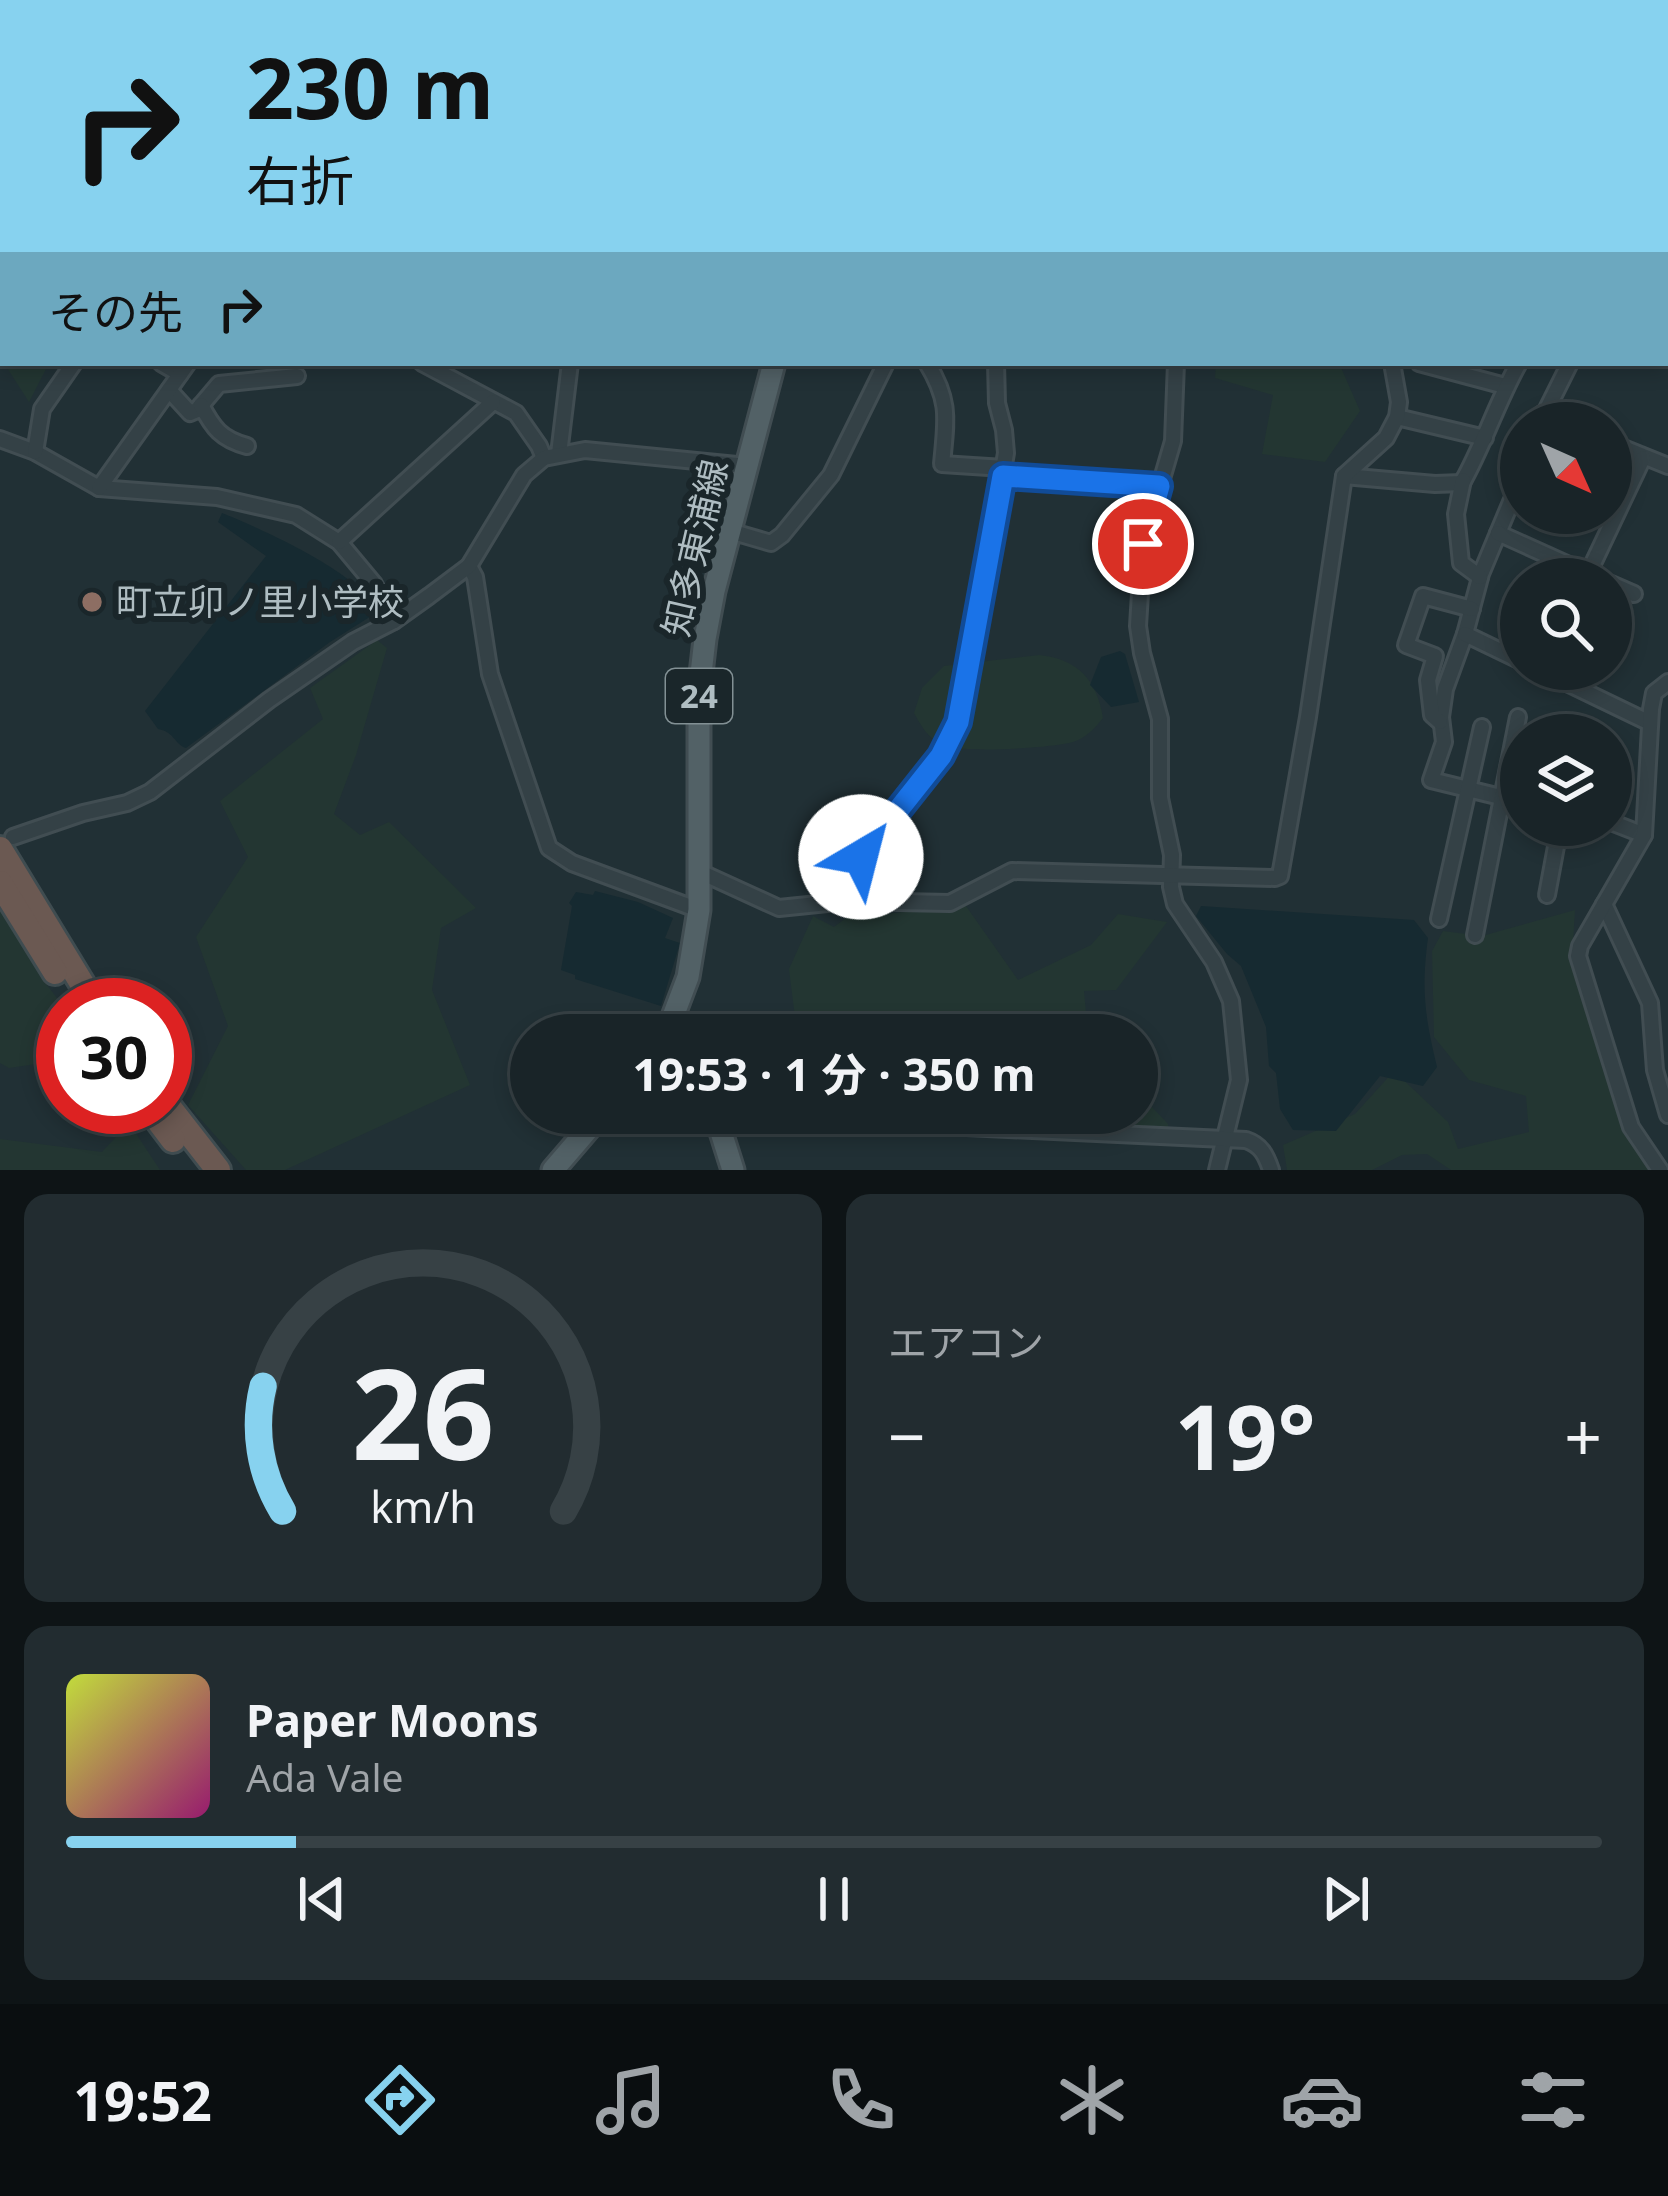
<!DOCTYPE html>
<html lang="ja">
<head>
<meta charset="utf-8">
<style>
  :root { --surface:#192428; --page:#222c30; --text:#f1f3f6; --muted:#9fa4a8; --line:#374145; --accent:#87d2ef }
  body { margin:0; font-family:"Noto Sans","Noto Sans JP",sans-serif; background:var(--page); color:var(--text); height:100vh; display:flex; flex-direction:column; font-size:45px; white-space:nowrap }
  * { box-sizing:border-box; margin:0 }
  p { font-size:39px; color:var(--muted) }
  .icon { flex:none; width:66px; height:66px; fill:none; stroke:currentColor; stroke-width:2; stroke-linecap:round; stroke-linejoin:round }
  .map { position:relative; height:1170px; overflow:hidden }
  .details { display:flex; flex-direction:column; gap:24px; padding:24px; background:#0e1416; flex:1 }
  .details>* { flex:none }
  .top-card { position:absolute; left:0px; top:0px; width:1668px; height:366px; box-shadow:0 6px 18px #0003,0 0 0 3px var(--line); background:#87d2ef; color:#111; overflow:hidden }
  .needle { width:78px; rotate:135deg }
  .controls { position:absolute; left:1500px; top:402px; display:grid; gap:24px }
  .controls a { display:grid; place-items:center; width:132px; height:132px; border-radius:50%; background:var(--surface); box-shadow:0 6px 18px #0003,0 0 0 3px var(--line); font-size:60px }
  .speed { position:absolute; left:36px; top:978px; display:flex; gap:24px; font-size:60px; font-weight:700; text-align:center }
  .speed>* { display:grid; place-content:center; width:156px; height:156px; border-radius:50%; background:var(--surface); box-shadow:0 6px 18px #0003,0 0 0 3px var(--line); line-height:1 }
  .speed .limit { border:18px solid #d22; background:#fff; color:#111 }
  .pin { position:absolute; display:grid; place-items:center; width:102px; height:102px; color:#fff; margin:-51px; border:6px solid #fff; border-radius:50%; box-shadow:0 3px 12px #0007 }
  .me { position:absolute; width:132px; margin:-66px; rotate:37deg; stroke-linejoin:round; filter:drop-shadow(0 0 9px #0008) }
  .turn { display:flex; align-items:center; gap:42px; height:252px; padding:0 48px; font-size:54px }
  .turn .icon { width:156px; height:156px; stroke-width:2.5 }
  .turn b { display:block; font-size:84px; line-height:102px }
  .then { display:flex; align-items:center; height:114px; padding:0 48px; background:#0003; gap:24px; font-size:45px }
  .big { font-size:90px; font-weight:700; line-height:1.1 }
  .details .widget { flex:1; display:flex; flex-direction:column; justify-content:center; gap:18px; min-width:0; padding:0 42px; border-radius:24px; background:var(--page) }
  .details .dial { align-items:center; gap:0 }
  .dial svg { height:312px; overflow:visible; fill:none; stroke:var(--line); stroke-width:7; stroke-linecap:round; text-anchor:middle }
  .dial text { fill:var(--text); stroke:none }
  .song { display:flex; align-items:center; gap:36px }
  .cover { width:144px; height:144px; border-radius:18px; background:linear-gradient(135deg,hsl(70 70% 55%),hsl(320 70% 35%)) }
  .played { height:12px; border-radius:6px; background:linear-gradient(90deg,var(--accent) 15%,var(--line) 15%) }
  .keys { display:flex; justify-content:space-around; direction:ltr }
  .heat { display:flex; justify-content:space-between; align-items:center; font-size:66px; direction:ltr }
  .details .tiles { flex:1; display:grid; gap:24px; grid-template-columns:1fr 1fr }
  .widget:last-child { grid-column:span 2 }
  .trip { position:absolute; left:510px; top:1014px; width:648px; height:120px; border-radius:60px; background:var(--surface); box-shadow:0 6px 18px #0003,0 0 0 3px var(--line); font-weight:700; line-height:120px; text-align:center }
  .menu { display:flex; height:192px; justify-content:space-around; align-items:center; background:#0a0e10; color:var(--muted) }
  .menu .icon { width:84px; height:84px }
  .menu .selected { color:var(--accent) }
  .menu b { font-size:54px; color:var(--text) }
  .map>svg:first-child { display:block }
  .green { fill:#233632 }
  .water { fill:#162a31 }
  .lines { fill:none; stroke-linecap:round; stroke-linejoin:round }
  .minor-casing { stroke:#414d52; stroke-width:20 }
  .primary-casing { stroke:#414d52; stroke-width:27 }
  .motorway-casing { stroke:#3f4c50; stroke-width:30 }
  .minor { stroke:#344146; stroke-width:14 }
  .primary { stroke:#526166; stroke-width:21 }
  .motorway { stroke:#6b5952; stroke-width:24 }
  .route-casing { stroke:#114b97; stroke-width:30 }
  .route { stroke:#1a73e8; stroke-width:21 }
  .education-dot { fill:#8d6e63; stroke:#1a262a; stroke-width:4.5 }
  .labels { text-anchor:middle; stroke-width:12; stroke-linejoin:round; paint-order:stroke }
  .shield { fill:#1a262a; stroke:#829094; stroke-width:3 }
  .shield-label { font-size:33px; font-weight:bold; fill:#afbdc2 }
  .street-label { font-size:36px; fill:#afbdc2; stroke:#1a262a }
  .poi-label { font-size:36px; fill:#afbdc2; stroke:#1a262a; text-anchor:start }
</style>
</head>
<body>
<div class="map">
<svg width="1668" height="1170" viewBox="0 0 1668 1170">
  <rect width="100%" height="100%" fill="#213035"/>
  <g class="green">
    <polygon points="0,65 3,72 3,362 0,357"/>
    <polygon points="4,363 41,363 46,369 29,402"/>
    <polygon points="1216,363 1339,363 1360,411 1325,462 1262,454 1273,395 1215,378"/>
    <polygon points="377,640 387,648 356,755 334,814 360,835 389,822 476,908 441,928 432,990 470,1085 285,1170 246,1170 188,1105 228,1026 196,937 248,857 220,801 323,719 310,688"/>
    <path d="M 1039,655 C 1078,659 1097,680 1103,718 C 1095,728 1086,738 1073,742 C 1051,748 967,753 947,746 C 929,740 923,729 914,713 L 922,688 L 944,666 Z"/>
    <polygon points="966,906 1018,980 1091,945 1118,914 1167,922 1116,990 1084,991 1088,1035 793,1035 796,1025 789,969 813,916 834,927 859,908 884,914"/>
    <polygon points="0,909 40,976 63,1006 63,1050 50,1062 9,1068 0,1063"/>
    <polygon points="1575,910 1572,959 1603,1070 1627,1130 1651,1170 1451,1170 1427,1154 1402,1155 1372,1170 1287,1170 1283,1145 1355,1114 1394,1071 1448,1122 1458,1149 1529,1132 1526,1096 1469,1080 1434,1037 1432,951 1443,931 1482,936"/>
    <polygon points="1150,1063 1151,1106 1168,1124 1168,1133 1065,1123 1066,1113 1137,1113 1137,1087"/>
    <polygon points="129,1123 160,1170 0,1170 0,1139 102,1152"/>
  </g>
  <g class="water">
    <path d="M 222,513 C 257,527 369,576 376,613 L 330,642 L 186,748 C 174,744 175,732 158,729 L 145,711 L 266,556 L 218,522 Z"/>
    <polygon points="1120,651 1125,654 1139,702 1111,707 1090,685 1101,657"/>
    <polygon points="595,891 638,902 673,918 665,938 680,943 661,1006 575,979 575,975 561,970 572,906 569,903 576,892 593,895"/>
    <path d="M 1201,906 L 1414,920 L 1428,938 C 1421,990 1425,1017 1437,1067 L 1423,1086 L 1380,1076 L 1336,1131 L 1293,1130 L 1280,1109 L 1276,1073 L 1269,1066 L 1266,1027 L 1241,966 L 1227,954 L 1196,916 Z"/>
  </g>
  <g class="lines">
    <defs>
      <g id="minor">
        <polyline points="171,0 172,3"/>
        <polyline points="1173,0 1173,3"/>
        <polyline points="1453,0 1453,3"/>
        <polyline points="1600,0 1600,3"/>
        <polyline points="412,3 413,0"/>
        <polyline points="505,3 505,0"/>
        <polyline points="646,3 647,0"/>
        <polyline points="1026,3 1028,0"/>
        <polyline points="1665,36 1668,36"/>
        <polyline points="1665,174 1668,173"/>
        <polyline points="1665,270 1668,258"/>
        <polyline points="1665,357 1668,358"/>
        <polyline points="161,363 180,374"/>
        <polyline points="422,363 516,413 539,446 544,458"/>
        <path d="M 927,363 C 951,402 946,420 942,464 L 1004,468"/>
        <polyline points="1176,363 1173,441 1143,544 1138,626 1142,653 1160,719 1160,798 1172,855 1171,887 1175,904 1214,962 1231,1001 1239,1080 1217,1170"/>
        <polyline points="1419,363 1505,386"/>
        <polyline points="169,390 190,413 197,410 219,384 297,376"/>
        <path d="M 201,405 C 213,428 221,439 247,446"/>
        <polyline points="1543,413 1565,423"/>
        <polyline points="1397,417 1485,438"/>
        <polyline points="1540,423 1570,363"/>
        <polyline points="0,439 35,452 99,488 217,497 296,515 339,542 374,584 394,621"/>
        <polyline points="1611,443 1668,466"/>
        <polyline points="35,452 42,409 74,363"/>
        <polyline points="559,454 570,363"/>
        <polyline points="1003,476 1159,486"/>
        <path d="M 1344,476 L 1435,484 L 1462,483 C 1484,444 1497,402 1519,363"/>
        <polyline points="1521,478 1481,574 1465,634 1445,689 1441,717 1444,742 1431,780 1521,802"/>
        <polyline points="1463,480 1456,514 1461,563 1480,577"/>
        <polyline points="99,488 188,363"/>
        <polyline points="730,531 771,543 782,535 831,475 886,363"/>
        <polyline points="1498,533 1600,579"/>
        <polyline points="339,542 493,402"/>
        <polyline points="469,566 475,577 490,674 549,848 572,863 699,910"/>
        <polyline points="1588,574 1643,458"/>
        <polyline points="1611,584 1634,594"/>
        <polyline points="1465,634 1521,661"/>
        <polyline points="1538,669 1650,723"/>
        <polyline points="1440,722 1432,715 1428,680 1435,656 1406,645 1423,596 1472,609"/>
        <polyline points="1611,822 1644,835"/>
        <polyline points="13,837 83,813 127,803 150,792 269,700 353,642 394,621 429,596 469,566 524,475 544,458 585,450 747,466"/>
        <polyline points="698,871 779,908 847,901 950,903 1012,871 1275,878 1280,876 1308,717 1344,476 1386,438 1397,417 1399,402 1392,363"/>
        <polyline points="1547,895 1560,825"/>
        <polyline points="847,901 861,857 941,756 959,722 1006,453 1004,430 997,403 996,363"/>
        <polyline points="1604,904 1650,1003 1655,1070 1668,1115"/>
        <polyline points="1439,919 1482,727"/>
        <polyline points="1475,935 1518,717"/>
        <path d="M 873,1113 L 945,1126 L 1246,1140 C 1261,1145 1266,1155 1271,1170"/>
        <polyline points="716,1116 736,1113"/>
        <polyline points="1660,1170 1631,1127 1578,956 1580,946 1644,835 1651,709 1654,693 1668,682"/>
      </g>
      <g id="primary">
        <polyline points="858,0 860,3"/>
        <polyline points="891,0 897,3"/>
        <polyline points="1665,98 1668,98"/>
        <polyline points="1665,114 1668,114"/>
        <polyline points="666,1035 688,977 699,910 699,691 705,639 714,591 774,363"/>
        <polyline points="715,1113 733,1170"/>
        <polyline points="553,1170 602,1113"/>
      </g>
      <g id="motorway">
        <polyline points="0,849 95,1005"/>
        <polyline points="0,883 55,972"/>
        <polyline points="165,1102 218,1170"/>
        <polyline points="148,1107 173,1140"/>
      </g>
    </defs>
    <use href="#minor" class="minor-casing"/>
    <use href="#primary" class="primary-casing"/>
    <use href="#motorway" class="motorway-casing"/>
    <use href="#minor" class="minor"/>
    <use href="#primary" class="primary"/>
    <use href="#motorway" class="motorway"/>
  </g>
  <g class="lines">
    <defs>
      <polyline id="route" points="861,857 941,756 958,722 1003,476 1159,486 1143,544"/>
    </defs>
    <use href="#route" class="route-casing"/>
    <use href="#route" class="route"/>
  </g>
  <circle class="education-dot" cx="92" cy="602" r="12"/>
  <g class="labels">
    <rect class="shield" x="666" y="669" width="66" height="54" rx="9"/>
    <g class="shield-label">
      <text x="699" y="708">24</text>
    </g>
    <g class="street-label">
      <text transform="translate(695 548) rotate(-77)" y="13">知多東浦線</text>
    </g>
    <g class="poi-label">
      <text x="116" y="615">町立卯ノ里小学校</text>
    </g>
  </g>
</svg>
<div class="controls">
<a><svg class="needle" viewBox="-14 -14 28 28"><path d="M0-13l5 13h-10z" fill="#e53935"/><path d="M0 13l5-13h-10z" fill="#9fa4a8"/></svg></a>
<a><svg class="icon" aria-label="search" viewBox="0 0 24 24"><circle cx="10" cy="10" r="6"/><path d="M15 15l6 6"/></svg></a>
<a><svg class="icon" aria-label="layers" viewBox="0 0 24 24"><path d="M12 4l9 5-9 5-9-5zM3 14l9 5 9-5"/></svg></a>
</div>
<div class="speed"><div class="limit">30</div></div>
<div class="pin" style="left:1143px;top:544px;background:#d93025"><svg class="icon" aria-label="arrive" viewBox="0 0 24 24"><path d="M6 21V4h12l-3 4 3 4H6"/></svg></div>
<svg class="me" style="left:861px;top:857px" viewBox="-20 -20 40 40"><circle r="19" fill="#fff"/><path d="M0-13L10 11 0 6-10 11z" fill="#1a73e8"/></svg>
<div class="trip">19:53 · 1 分 · 350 m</div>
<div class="top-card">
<div class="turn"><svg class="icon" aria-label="right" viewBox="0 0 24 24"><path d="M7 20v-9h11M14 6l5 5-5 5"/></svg><div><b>230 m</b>右折</div></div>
<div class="then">その先<svg class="icon" aria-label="right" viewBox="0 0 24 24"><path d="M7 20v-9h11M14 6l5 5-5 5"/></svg></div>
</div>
</div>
<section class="details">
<div class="tiles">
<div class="widget dial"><svg viewBox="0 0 100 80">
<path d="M14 69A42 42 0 1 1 86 69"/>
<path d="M14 69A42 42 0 0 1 9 37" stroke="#87d2ef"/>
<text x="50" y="56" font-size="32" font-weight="700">26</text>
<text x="50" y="72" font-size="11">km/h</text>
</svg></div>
<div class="widget"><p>エアコン</p>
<div class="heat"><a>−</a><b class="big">19°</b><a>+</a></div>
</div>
<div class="widget">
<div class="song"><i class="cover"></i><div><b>Paper Moons</b><p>Ada Vale</p></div></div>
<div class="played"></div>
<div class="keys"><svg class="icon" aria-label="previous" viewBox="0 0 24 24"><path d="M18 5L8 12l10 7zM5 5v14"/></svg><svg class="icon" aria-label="pause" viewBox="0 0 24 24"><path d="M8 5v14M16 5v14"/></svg><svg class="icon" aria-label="next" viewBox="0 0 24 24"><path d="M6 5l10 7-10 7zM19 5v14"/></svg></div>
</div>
</div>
</section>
<nav class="menu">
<b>19:52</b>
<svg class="icon selected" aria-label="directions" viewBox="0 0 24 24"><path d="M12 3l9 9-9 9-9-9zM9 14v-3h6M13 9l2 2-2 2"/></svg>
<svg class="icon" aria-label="music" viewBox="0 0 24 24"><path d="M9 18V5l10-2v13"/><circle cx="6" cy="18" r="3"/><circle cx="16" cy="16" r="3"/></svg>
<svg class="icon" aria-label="phone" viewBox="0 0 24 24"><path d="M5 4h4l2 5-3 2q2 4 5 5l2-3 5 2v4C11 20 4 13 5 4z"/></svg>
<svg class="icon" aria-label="climate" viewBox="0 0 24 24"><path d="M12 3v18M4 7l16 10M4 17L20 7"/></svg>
<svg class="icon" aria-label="car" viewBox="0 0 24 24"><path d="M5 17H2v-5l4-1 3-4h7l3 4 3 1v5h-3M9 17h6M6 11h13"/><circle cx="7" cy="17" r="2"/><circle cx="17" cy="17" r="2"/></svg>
<svg class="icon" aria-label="filters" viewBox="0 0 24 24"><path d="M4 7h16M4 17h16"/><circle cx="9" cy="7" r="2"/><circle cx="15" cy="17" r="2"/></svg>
</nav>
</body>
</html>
